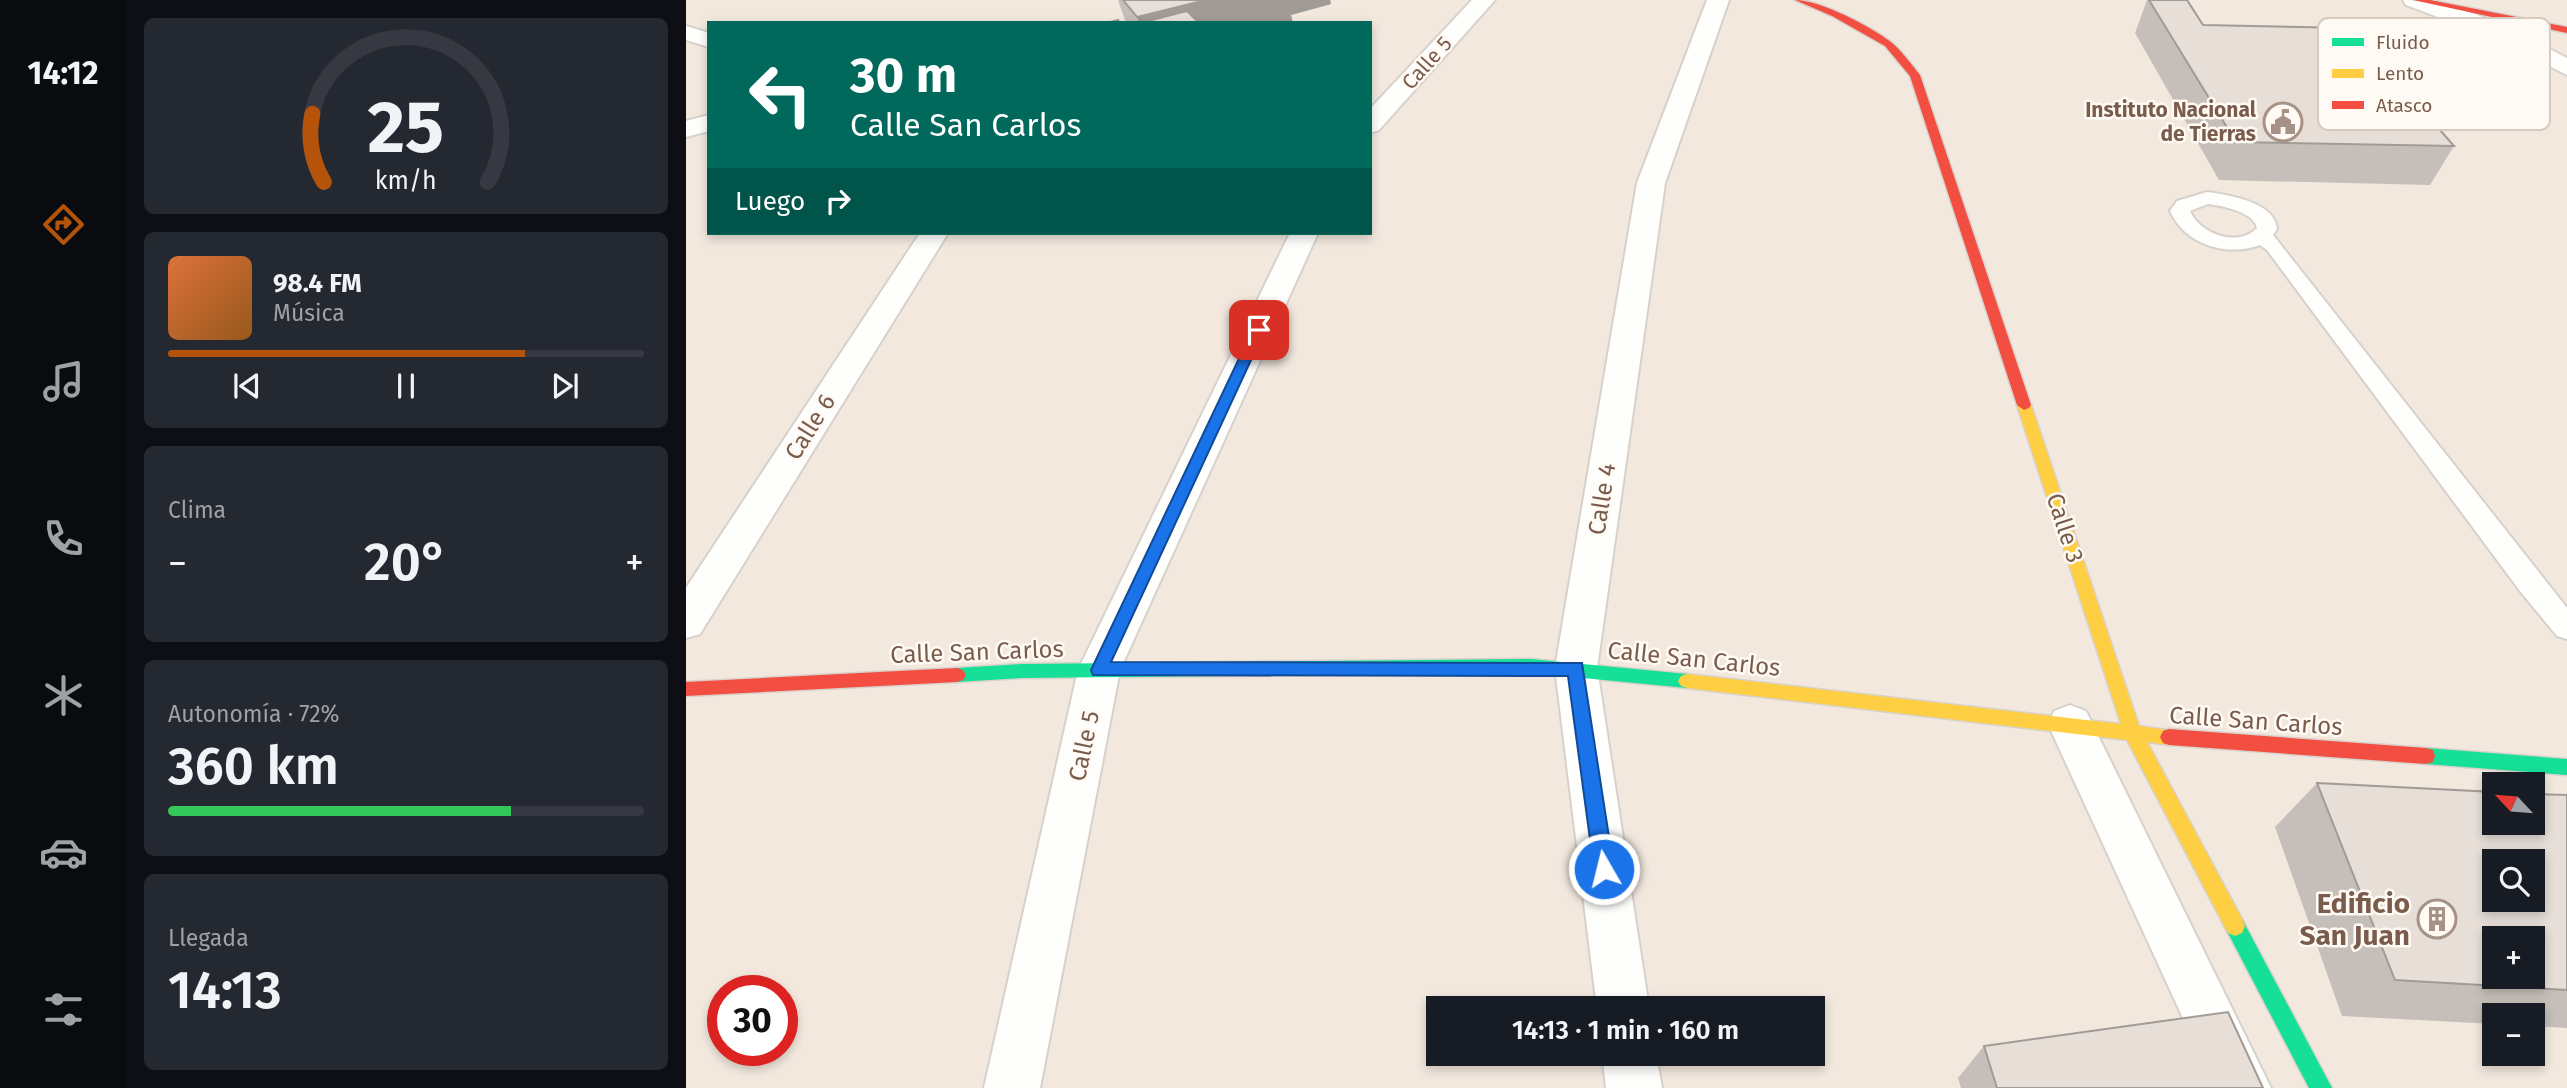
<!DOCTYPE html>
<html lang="es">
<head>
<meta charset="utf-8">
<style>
  :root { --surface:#171b24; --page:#242831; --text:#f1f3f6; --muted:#9ea1a6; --line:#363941; --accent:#b45309 }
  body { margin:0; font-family:"Fira Sans",sans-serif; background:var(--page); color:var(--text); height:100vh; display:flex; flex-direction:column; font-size:26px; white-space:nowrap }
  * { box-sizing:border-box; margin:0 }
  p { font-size:23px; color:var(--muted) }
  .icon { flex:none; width:38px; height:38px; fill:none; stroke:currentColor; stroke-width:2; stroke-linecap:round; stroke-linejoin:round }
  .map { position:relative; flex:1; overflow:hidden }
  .sheet { display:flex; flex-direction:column; gap:18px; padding:18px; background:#0d0f14; width:560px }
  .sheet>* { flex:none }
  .top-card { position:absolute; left:21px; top:21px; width:665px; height:214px; border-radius:0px; box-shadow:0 4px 10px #0003; background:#00695c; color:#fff; overflow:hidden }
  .needle { width:46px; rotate:296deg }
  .buttons { position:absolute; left:1796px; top:772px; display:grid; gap:14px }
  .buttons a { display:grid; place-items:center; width:63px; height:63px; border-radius:0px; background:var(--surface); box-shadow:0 4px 10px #0003; font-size:35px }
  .speed { position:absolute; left:21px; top:975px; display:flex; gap:14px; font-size:35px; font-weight:700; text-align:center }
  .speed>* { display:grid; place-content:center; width:91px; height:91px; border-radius:50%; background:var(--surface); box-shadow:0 4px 10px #0003; line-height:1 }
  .speed .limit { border:10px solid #d22; background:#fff; color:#111 }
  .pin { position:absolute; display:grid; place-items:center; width:60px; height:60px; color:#fff; margin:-30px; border-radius:14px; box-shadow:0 4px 10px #0006 }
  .me { position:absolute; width:77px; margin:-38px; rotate:352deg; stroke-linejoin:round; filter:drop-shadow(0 0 5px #0008) }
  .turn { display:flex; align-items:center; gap:24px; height:147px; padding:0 28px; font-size:32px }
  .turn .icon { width:91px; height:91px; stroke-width:2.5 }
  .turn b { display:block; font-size:49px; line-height:60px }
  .then { display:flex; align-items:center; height:66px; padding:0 28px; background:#0003; gap:14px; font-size:26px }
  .big { font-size:52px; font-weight:600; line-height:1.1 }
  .sheet .card { flex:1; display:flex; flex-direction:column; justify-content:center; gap:10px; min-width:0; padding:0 24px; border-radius:10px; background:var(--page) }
  .sheet .dial { align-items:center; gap:0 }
  .dial svg { height:182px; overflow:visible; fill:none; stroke:var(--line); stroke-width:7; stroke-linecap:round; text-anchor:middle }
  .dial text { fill:var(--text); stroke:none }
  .song { display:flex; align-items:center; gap:21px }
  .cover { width:84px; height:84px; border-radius:10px; background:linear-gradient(135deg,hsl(20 70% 55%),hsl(30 70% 35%)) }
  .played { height:7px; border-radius:4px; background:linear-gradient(90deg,var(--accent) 75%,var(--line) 75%) }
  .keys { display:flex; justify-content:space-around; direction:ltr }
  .heat { display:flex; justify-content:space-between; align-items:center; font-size:38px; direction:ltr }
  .charge { height:10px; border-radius:5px; background:linear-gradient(90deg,#34c759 72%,var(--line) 0) }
  .trip { position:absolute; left:740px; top:996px; width:399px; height:70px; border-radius:0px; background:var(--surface); box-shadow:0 4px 10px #0003; font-weight:600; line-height:70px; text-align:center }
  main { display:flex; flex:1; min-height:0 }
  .tab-bar { display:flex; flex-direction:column; width:126px; justify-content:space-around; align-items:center; background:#090b0e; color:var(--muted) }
  .tab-bar .icon { width:49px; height:49px }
  .tab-bar .current { color:var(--accent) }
  .tab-bar b { font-size:32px; color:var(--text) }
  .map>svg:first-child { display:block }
  .residential { fill:#f2e8de; fill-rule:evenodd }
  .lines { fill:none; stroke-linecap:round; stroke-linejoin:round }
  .lane-casing { stroke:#d7d1cb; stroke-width:4 }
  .street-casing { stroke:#d7d1cb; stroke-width:4 }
  .fast-casing { stroke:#d9d2cb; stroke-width:3 }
  .slow-casing { stroke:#d9d2cb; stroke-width:3 }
  .jam-casing { stroke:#d9d2cb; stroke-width:3 }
  .lane { fill:#fefefd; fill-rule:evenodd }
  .street { fill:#fefefd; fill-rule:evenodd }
  .fast { fill:#16e098; fill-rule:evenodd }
  .slow { fill:#ffcf43; fill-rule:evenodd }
  .jam { fill:#f24e42; fill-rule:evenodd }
  .wall { fill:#c6bfb9 }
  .shaded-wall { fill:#a19b96 }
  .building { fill:#e6ded7; stroke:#a19b96; stroke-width:2; fill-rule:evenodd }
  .route { fill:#1a73e8; stroke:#114b97; stroke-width:2 }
  .labels { text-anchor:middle; stroke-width:5; stroke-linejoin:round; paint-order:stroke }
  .far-street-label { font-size:21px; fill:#7a5c4d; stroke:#fffaf3 }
  .far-poi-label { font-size:21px; font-weight:bold; fill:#7a5c4d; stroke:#fffaf3; text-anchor:end }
  .street-label { font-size:24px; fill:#7a5c4d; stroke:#fffaf3 }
  .near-poi-label { font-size:28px; font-weight:bold; fill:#7a5c4d; stroke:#fffaf3; text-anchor:end }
  .key { fill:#fffaf3; stroke:#d7cbc1; stroke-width:2 }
  .key-label { font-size:19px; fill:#7a5c4d }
</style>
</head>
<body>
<main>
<nav class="tab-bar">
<b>14:12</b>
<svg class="icon current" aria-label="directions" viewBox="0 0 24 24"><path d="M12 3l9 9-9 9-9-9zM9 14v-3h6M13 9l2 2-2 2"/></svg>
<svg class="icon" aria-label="music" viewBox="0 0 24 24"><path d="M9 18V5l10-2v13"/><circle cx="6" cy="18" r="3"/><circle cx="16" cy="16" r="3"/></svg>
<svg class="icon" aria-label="phone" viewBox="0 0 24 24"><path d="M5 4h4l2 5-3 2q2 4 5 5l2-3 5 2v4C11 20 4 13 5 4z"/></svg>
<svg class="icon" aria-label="climate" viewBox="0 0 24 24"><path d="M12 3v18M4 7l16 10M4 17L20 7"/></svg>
<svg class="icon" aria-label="car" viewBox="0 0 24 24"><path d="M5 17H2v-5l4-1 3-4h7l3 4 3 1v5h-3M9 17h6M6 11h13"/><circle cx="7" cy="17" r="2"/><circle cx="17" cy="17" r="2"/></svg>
<svg class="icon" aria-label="filters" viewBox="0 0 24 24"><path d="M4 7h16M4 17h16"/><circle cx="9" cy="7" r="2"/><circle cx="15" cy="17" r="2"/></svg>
</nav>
<section class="sheet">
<div class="card dial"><svg viewBox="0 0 100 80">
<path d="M14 69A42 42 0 1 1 86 69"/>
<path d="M14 69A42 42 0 0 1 9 39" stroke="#b45309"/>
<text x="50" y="56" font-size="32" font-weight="700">25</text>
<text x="50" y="72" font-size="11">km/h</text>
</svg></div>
<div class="card">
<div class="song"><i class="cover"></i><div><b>98.4 FM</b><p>Música</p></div></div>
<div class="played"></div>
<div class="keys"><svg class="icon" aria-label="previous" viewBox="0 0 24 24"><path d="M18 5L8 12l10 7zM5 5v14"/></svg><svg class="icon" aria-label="pause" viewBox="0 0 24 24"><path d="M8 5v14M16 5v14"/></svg><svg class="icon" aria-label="next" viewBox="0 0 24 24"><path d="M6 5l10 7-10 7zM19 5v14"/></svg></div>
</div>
<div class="card"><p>Clima</p>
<div class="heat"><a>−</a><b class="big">20°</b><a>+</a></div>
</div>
<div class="card"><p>Autonomía · 72%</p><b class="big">360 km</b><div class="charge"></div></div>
<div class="card"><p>Llegada</p><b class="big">14:13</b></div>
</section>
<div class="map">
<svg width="1881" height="1088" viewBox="0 0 1881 1088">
  <rect width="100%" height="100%" fill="#f9f5f0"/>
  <path class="residential" d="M 0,0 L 1881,0 L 1881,1088 L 0,1088 ZM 23,23 L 684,23 L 684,233 L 23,233 ZM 1808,784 L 1846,784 L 1846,822 L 1808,822 ZM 1808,861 L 1846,861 L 1846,900 L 1808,900 ZM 1808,938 L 1846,938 L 1846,976 L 1808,976 ZM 37,990 L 96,990 L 96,1050 L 37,1050 ZM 752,1008 L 1127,1008 L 1127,1054 L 752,1054 ZM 1808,1015 L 1846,1015 L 1846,1054 L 1808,1054 Z"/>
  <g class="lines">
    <defs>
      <path id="lane" d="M 1521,192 C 1543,195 1589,202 1591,229 L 1587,235 L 1881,608 L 1881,639 L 1871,636 L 1834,591 L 1581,250 L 1574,245 C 1541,257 1499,245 1484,211 L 1491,201 ZM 1522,204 C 1537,206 1568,212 1571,228 C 1552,248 1514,234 1504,211 Z"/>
      <g id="street">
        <polygon points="786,0 809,0 693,130 684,133 684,109"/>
        <polygon points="1021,0 1043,0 979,183 911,668 963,1008 911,1008 869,668 951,183"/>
        <path d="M 1717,0 C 1776,0 1830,32 1881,58 L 1881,75 L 1805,37 L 1720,5 Z"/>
        <polygon points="0,26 23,33 23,47 0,40"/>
        <polygon points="23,115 23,131 0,137 0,121"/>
        <polygon points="234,233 262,233 14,634 0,638 0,588"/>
        <polygon points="604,233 632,233 434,670 354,1088 298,1088 392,670"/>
        <polygon points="1384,705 1400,711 1585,1088 1529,1088 1362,724 1368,711"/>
        <polygon points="916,1054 970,1054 976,1088 920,1088"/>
      </g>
      <g id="fast">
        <polygon points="845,659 1001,674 1007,676 1010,681 1007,686 1001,688 845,673 336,678 271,682 265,680 262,675 265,670 271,668 336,664"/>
        <polygon points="1740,748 1881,759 1881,775 1740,764 1733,762 1731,756 1733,750"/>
        <polygon points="1549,916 1556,919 1646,1088 1623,1088 1542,933 1539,926 1542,919"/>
      </g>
      <polygon id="slow" points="1338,400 1345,405 1453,726 1489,731 1492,737 1489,743 1483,745 1461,742 1556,919 1559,926 1556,933 1549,936 1542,933 1441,740 1001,688 995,686 992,681 995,676 1001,674 1435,724 1331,405"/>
      <g id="jam">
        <path d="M 1109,0 C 1134,0 1184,26 1205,42 C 1215,50 1225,64 1234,75 L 1345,405 L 1343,408 L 1338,410 L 1331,405 L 1224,76 L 1199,46 L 1146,16 Z"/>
        <polygon points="1727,0 1744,0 1881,27 1881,33"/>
        <polygon points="271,668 277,670 280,675 277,680 271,682 0,696 0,682"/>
        <polygon points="1483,729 1740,748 1747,750 1749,756 1747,762 1740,764 1483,745 1477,743 1474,737 1477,731"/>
      </g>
    </defs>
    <use href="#lane" class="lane-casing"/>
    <use href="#street" class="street-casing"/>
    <use href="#fast" class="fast-casing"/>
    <use href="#slow" class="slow-casing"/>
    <use href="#jam" class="jam-casing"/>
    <use href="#lane" class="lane"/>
    <use href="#street" class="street"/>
    <use href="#fast" class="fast"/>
    <use href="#slow" class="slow"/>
    <use href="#jam" class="jam"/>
  </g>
  <g class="wall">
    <polygon points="432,0 644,0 645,4 605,15 607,23 440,23"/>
    <polygon points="1461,0 1501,0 1517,25 1768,146 1744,185 1533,180 1449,33"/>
    <polygon points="1631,783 1881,795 1881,1028 1846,1026 1846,1015 1808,1015 1808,1024 1656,1016 1589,827"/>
    <polygon points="1298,1046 1577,1088 1275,1088 1272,1078"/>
  </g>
  <polygon class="shaded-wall" points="520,0 644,0 645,4 605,15 607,23 453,23 451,17"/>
  <g class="building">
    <polygon points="437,0 520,0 451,17"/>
    <polygon points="1463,0 1501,0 1517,25 1665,28 1768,146 1550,142"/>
    <polygon points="501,11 513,23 454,23"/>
    <polygon points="432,20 434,23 421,23"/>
    <path d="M 1631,783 L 1808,792 L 1808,822 L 1846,822 L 1846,794 L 1881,795 L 1881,990 L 1709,980 ZM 1808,861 L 1846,861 L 1846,900 L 1808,900 ZM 1808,938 L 1846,938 L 1846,976 L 1808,976 Z"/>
    <polygon points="1542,1012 1577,1088 1311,1088 1298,1046"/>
  </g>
  <polygon class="route" points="568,327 579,330 425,662 896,663 928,869 925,876 918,879 910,876 908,869 882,676 407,675 405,670"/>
  <defs>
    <symbol id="civic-ring" viewBox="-11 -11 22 22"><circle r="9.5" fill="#fffaf3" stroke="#a69286" stroke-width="1.5"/><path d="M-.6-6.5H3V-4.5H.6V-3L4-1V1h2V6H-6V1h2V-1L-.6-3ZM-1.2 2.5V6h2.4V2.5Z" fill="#a69286"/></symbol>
    <symbol id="building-ring" viewBox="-11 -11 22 22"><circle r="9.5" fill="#fffaf3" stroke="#a69286" stroke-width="1.5"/><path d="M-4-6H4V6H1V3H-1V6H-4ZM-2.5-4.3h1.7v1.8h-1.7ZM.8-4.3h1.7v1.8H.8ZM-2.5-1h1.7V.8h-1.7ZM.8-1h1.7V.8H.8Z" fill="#a69286"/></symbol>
  </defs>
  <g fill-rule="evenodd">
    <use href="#civic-ring" x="1575" y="100" width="44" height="44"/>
    <use href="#building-ring" x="1729" y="897" width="44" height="44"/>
  </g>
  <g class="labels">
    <g class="far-street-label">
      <text transform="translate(741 63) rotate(-48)" y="7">Calle 5</text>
    </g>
    <g class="far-poi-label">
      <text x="1570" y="117">Instituto Nacional<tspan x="1570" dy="24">de Tierras</tspan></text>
    </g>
    <g class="street-label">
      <text transform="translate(124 427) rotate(-58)" y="8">Calle 6</text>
      <text transform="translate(916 499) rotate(-81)" y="8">Calle 4</text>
      <text transform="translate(1379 528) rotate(72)" y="8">Calle 3</text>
      <text transform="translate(291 652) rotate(-2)" y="8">Calle San Carlos</text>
      <text transform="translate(1008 659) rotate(6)" y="8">Calle San Carlos</text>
      <text transform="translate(1570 721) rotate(4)" y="8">Calle San Carlos</text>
      <text transform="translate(398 746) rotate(-78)" y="8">Calle 5</text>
    </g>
    <g class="near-poi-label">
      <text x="1724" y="913">Edificio<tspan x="1724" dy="32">San Juan</tspan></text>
    </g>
  </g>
  <rect x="1632" y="18" width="232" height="112" rx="10" class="key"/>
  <rect x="1646" y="38" width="32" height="8" fill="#16e098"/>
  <rect x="1646" y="69" width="32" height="9" fill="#ffcf43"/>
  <rect x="1646" y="101" width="32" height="8" fill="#f24e42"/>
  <g class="key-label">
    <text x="1690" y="49">Fluido</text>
    <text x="1690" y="80">Lento</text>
    <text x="1690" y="112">Atasco</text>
  </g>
</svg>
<div class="buttons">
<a><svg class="needle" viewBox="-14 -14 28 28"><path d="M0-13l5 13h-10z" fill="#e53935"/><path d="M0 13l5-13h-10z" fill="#9ea1a6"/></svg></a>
<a><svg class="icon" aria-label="search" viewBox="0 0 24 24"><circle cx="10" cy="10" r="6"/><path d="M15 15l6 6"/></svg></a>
<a>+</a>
<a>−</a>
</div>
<div class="speed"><div class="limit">30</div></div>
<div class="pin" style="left:573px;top:330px;background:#d93025"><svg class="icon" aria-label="arrive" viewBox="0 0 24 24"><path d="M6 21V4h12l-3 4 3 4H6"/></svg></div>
<svg class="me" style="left:918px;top:869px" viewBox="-20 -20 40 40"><circle r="17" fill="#1a73e8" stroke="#fff" stroke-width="3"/><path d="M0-11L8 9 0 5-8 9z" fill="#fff"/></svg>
<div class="trip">14:13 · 1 min · 160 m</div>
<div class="top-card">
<div class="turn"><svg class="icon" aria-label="left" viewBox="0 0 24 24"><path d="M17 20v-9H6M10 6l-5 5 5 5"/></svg><div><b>30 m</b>Calle San Carlos</div></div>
<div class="then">Luego<svg class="icon" aria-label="right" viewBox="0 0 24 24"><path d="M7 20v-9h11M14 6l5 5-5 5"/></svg></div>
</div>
</div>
</main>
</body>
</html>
